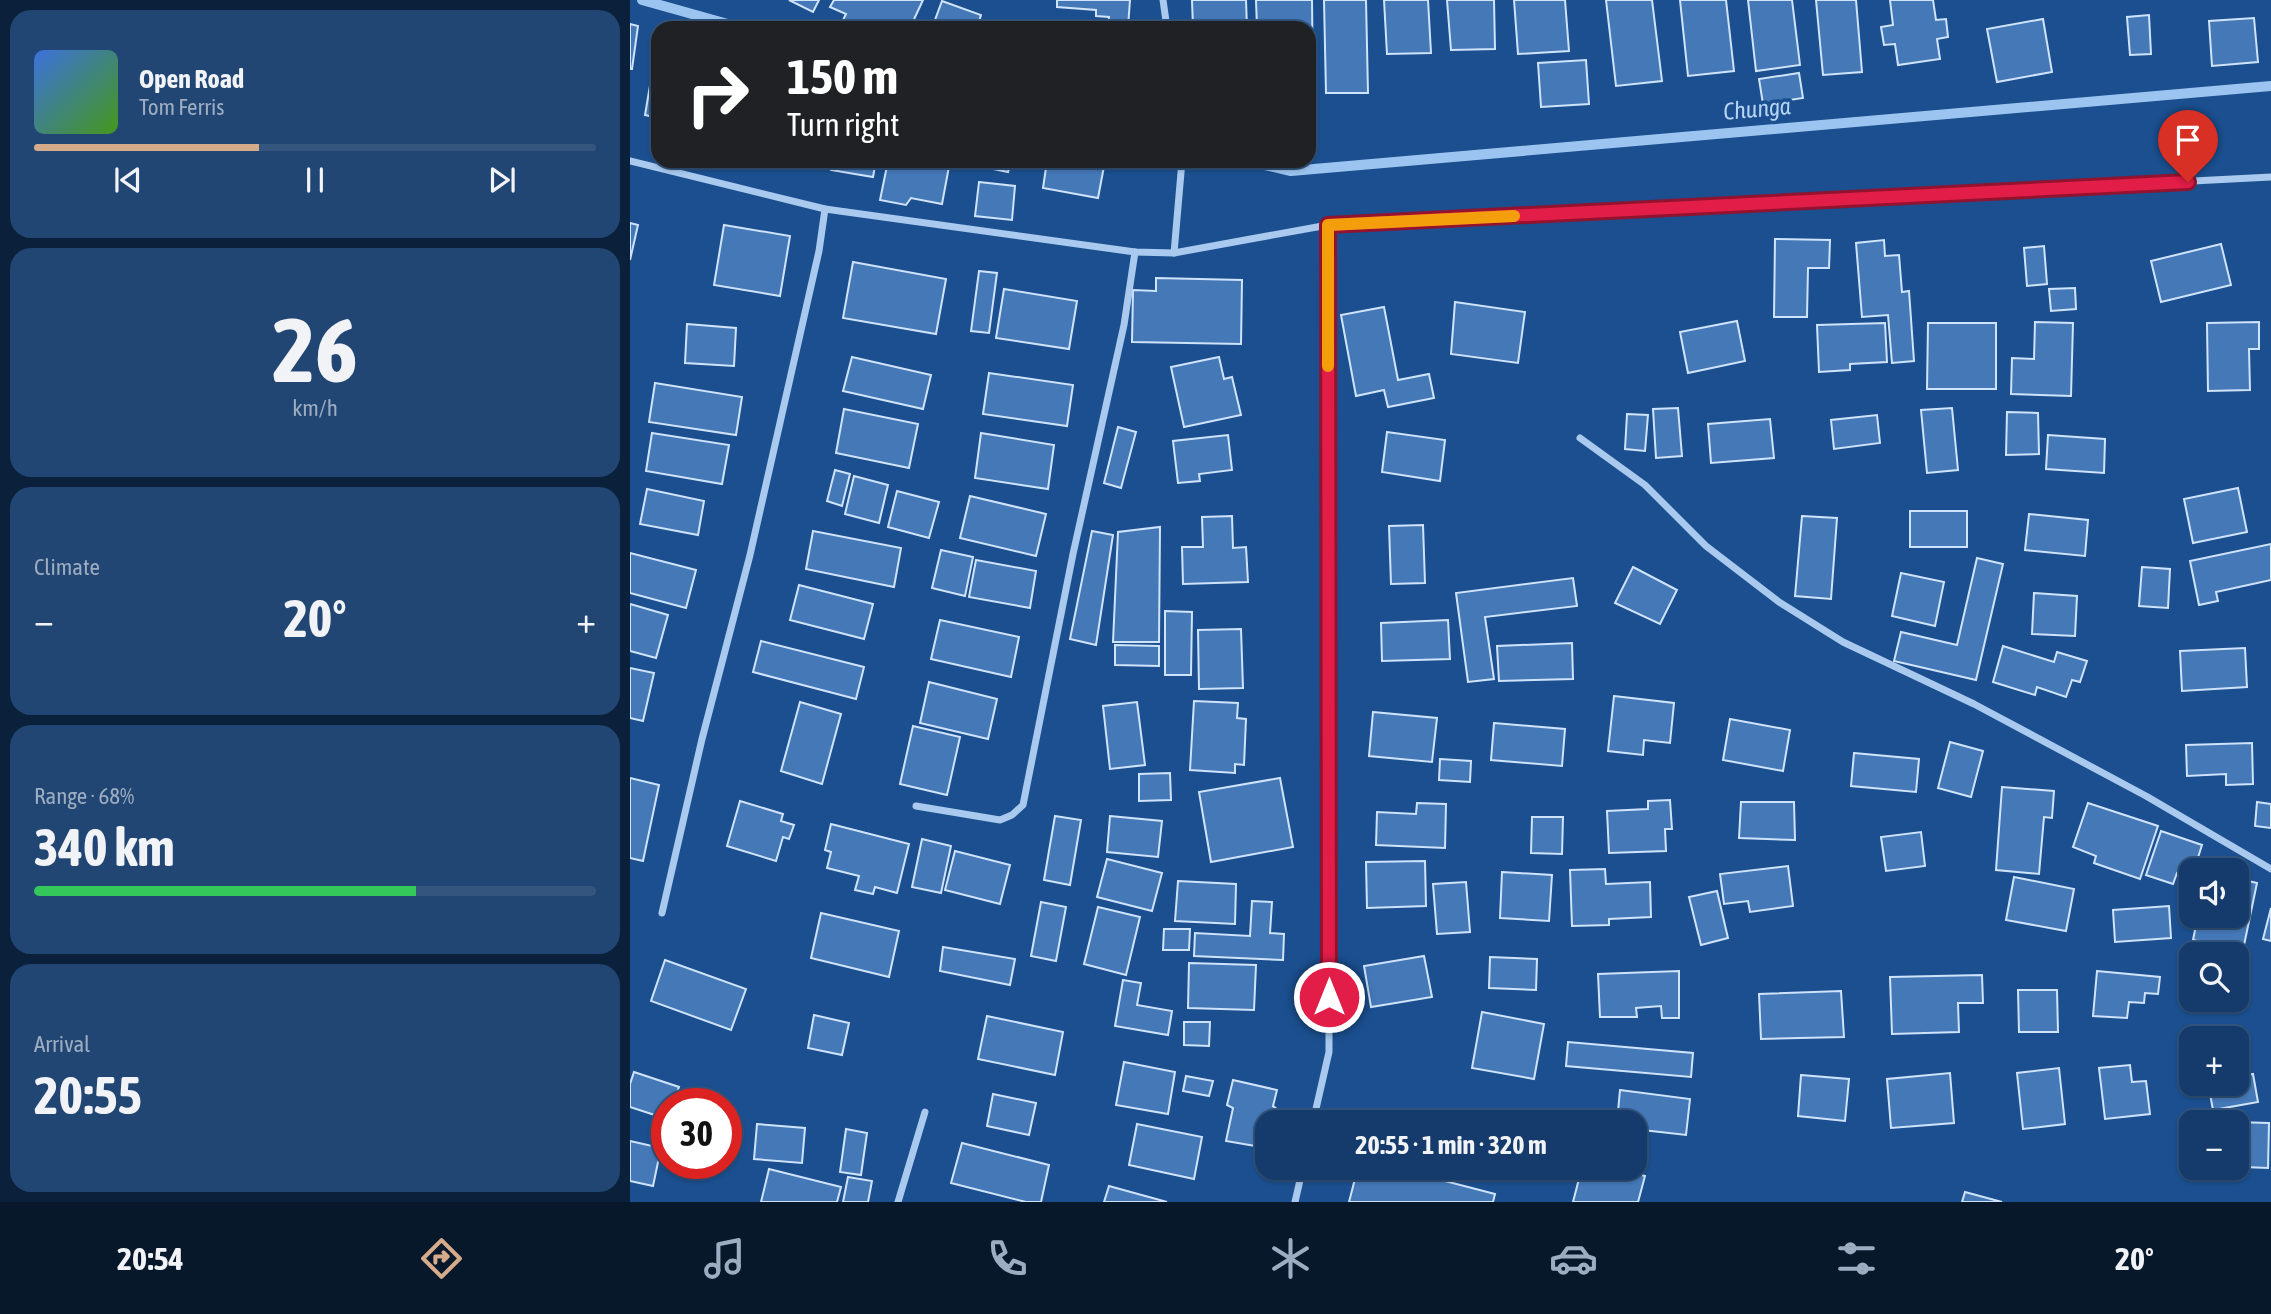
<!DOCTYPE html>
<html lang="en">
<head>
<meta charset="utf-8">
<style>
  :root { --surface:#143b6b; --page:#214673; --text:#f1f3f6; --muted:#9dadc1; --line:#33557e; --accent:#d6ab8b }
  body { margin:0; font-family:"Asap Condensed",sans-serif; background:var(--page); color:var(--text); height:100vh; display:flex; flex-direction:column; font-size:26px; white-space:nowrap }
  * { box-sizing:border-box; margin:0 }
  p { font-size:23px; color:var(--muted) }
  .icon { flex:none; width:38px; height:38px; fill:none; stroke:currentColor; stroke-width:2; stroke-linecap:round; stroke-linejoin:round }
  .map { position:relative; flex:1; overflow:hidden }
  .side { display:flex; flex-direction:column; gap:10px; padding:10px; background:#0b203b; width:630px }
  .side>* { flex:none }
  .hud { position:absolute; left:21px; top:21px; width:665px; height:147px; border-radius:21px; box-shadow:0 2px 5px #0004,0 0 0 2px var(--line); background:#202124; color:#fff; overflow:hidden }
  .controls { position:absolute; left:1549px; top:858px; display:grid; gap:14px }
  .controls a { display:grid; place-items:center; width:70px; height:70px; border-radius:14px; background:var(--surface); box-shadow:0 2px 5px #0004,0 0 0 2px var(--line); font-size:35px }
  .speed { position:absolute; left:21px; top:1088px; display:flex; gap:14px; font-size:35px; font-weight:700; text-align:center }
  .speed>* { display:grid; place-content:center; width:91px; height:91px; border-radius:50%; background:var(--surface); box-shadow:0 2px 5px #0004,0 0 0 2px var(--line); line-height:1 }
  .speed .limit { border:10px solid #d22; background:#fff; color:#111 }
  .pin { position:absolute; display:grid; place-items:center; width:60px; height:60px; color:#fff; margin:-72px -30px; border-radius:50% 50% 50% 0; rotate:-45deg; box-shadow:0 0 7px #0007 }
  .pin .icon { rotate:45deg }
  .me { position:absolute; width:77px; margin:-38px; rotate:0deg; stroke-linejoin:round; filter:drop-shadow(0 0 5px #0008) }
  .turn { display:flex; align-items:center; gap:24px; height:147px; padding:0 21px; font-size:32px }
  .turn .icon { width:91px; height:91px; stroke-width:2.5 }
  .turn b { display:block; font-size:49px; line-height:60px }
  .big { font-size:52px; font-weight:700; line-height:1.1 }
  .side .tile { flex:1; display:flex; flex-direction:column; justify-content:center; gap:10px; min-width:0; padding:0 24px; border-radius:21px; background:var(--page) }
  .side .dial { align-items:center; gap:0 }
  .dial b { font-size:91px; line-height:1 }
  .song { display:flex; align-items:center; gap:21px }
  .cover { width:84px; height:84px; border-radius:10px; background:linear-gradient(135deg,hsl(220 70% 55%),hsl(100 70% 35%)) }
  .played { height:7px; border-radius:4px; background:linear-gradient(90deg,var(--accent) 40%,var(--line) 40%) }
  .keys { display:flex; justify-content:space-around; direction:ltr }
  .heat { display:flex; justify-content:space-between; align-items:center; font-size:38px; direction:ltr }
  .charge { height:10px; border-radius:5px; background:linear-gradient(90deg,#34c759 68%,var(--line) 0) }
  .trip { position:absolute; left:625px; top:1110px; width:392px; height:70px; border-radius:21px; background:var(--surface); box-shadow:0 2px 5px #0004,0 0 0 2px var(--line); font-weight:700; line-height:70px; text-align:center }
  .tab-bar { display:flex; height:112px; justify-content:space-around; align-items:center; background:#08182b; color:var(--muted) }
  .tab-bar .icon { width:49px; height:49px }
  .tab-bar .current { color:var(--accent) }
  .tab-bar b { font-size:32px; color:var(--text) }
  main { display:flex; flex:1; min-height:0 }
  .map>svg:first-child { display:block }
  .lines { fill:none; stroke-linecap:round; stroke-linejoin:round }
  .stream { stroke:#9cc4f0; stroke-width:10 }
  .building { fill:#4478b7; stroke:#cfe3fa; stroke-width:2 }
  .street { stroke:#a9c9ee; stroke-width:7 }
  .route-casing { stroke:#92132f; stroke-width:18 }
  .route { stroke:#e11d48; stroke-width:12 }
  .slow { stroke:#f59e0b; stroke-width:12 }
  .labels { text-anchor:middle; stroke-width:7; stroke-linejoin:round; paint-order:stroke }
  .water-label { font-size:24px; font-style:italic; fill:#b5d3f5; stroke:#1b4f8f }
</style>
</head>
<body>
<main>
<section class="side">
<div class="tile">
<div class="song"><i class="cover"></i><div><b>Open Road</b><p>Tom Ferris</p></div></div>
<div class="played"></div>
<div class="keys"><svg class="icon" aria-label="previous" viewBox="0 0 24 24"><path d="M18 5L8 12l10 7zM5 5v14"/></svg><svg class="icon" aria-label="pause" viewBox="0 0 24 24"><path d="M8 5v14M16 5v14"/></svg><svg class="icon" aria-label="next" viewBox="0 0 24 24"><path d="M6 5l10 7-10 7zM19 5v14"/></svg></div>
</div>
<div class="tile dial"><b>26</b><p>km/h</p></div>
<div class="tile"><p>Climate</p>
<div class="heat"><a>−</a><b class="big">20°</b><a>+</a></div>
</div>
<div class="tile"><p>Range · 68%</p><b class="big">340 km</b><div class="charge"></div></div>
<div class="tile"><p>Arrival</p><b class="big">20:55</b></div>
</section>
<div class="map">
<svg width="1641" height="1202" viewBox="0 0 1641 1202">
  <rect width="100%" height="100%" fill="#1b4f8f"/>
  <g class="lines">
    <g class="stream">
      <polyline points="12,0 112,28"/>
      <polyline points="617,161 661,171 1641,86"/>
    </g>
  </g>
  <g class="building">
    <polygon points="159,0 189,0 183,12"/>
    <polygon points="204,0 293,0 280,28 247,28 238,24 236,28 219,28 211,24 216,14 200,7"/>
    <polygon points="427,0 500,0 498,27 478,26 479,17 466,16 466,10 427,7"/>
    <polygon points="562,0 616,0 617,28 563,28"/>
    <polygon points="626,0 682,0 683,88 679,88 679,28 627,28"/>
    <polygon points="694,0 736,0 738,93 696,93"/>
    <polygon points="754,0 798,0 801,53 757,54"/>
    <polygon points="817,0 864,0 865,49 821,50"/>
    <polygon points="884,0 935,0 939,51 888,54"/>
    <polygon points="976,0 1022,0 1032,81 986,86"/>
    <polygon points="1050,0 1096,0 1104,71 1058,76"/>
    <polygon points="1118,0 1162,0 1170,65 1126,71"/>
    <polygon points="1186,0 1226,0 1232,72 1193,75"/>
    <polygon points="1260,0 1303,0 1306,20 1316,19 1318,37 1307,39 1310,59 1268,65 1265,44 1254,45 1251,27 1263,25"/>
    <polygon points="312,1 351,15 347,28 302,28"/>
    <polygon points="1519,15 1521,54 1500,55 1497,17"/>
    <polygon points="1624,18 1628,62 1582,66 1579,21"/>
    <polygon points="1413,19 1422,72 1367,82 1357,29"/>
    <polygon points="0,24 8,26 2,69 0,69"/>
    <polygon points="26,50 28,50 28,118 15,115"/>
    <polygon points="956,60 959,104 911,107 908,63"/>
    <polygon points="1169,73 1173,98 1133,104 1129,79"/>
    <polygon points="55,161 97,161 96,168 55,163"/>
    <polygon points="202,161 246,161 243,177 201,170"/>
    <polygon points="258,161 320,161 312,204 281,198 276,205 250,200"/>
    <polygon points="325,161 381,161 378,172"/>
    <polygon points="417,161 475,161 468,198 413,188"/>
    <polygon points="349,182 385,186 382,220 345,216"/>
    <polygon points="0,223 8,225 0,260"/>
    <polygon points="94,225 160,236 150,296 84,285"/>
    <polygon points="1145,239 1200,240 1199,268 1178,268 1177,317 1144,317"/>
    <polygon points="1254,240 1255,256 1269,255 1272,292 1279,291 1284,361 1262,363 1258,315 1232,317 1226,243"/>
    <polygon points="1591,244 1601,285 1531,302 1521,261"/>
    <polygon points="1414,246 1417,284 1397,286 1394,248"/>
    <polygon points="223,262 316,279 306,334 213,318"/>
    <polygon points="349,271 367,273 359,333 341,331"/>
    <polygon points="526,278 612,280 611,344 502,342 503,290 526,291"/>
    <polygon points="1445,288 1446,309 1421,311 1419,289"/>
    <polygon points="374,289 447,301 439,349 366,338"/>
    <polygon points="825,302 895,312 888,363 821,354"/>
    <polygon points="754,307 768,380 799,374 804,398 758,407 754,390 726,396 711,315"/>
    <polygon points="1107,321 1115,361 1058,373 1050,332"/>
    <polygon points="1405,322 1443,323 1441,396 1381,394 1382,358 1404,359"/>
    <polygon points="1629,322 1629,349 1619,349 1620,390 1578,391 1577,323"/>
    <polygon points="1255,323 1257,362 1220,364 1220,370 1189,372 1187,325"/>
    <polygon points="1298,323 1366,323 1366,389 1297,389"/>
    <polygon points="57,324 106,328 104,366 55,363"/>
    <polygon points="222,357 301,375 293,409 213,391"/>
    <polygon points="589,357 594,379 602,377 611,415 554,427 541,367"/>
    <polygon points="359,373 443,385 437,426 353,414"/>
    <polygon points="25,383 112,397 106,435 19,422"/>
    <polygon points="1048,408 1052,456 1026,458 1023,409"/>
    <polygon points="1322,408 1328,470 1297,473 1291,410"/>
    <polygon points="214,409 288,424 279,468 206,453"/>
    <polygon points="1377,412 1408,413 1409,454 1376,455"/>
    <polygon points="997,414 1018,415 1015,451 995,449"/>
    <polygon points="1247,415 1250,443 1204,449 1201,420"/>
    <polygon points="1140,419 1144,458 1081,463 1078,424"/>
    <polygon points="488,427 506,432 491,488 474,483"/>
    <polygon points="757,432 815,440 810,481 752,472"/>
    <polygon points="22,433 99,445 92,484 16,471"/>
    <polygon points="351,433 424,445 418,489 345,478"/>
    <polygon points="598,435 602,470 569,474 570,481 548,483 543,441"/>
    <polygon points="1418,435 1475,439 1474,473 1416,469"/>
    <polygon points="205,470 220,474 212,506 197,501"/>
    <polygon points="224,476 258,485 249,523 215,514"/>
    <polygon points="1608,488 1617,532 1563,543 1554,499"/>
    <polygon points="17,489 74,501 68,535 10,524"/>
    <polygon points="267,491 309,502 299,538 258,527"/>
    <polygon points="340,496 416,514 406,556 330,538"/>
    <rect x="1280" y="511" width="57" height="36"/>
    <polygon points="1399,514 1458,520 1455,556 1395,550"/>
    <polygon points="602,516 603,548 616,547 618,582 553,584 552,547 573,547 572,517"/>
    <polygon points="1172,516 1207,518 1201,599 1165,596"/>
    <polygon points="793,525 795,583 761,584 759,526"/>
    <polygon points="530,527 529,642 483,642 488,532"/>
    <polygon points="183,531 271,548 264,587 176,569"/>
    <polygon points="462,531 483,535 466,645 440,639"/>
    <polygon points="1641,544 1641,580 1586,592 1588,601 1569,605 1560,561"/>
    <polygon points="311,550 343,557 335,596 302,588"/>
    <polygon points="0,553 66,570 56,608 0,593"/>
    <polygon points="1347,558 1373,564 1346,680 1264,661 1271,632 1327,645"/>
    <polygon points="346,560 406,571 400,608 339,597"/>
    <polygon points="1003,567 1047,590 1030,624 985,603"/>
    <polygon points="1512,567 1540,569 1538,608 1509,606"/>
    <polygon points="1271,573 1314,582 1305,626 1262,616"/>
    <polygon points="943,578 947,606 855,617 864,679 838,682 826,593"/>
    <polygon points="169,585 243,604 234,639 160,620"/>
    <polygon points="1404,593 1447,596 1445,636 1402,634"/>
    <polygon points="0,604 38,615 26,658 0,651"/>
    <polygon points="535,611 562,612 561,675 535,675"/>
    <polygon points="310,620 389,637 381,677 301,659"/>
    <polygon points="818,620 820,659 752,661 751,623"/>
    <polygon points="611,629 613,688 569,689 568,630"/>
    <polygon points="131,641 234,667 226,699 123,672"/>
    <polygon points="942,643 943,679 869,681 867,646"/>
    <polygon points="485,645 529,646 529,666 485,665"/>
    <polygon points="1373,646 1424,662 1427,652 1457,661 1450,682 1442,680 1436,697 1407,687 1405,695 1363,682"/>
    <polygon points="1615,648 1617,687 1552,691 1550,651"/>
    <polygon points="0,668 24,673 13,721 0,718"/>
    <polygon points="299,682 367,699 358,739 290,723"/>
    <polygon points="984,696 1044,703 1040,743 1014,740 1013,755 978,751"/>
    <polygon points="564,701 608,703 607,718 616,719 614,765 605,764 605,773 560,770"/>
    <polygon points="170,702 211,714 192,784 151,771"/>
    <polygon points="507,702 515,765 480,769 473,706"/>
    <polygon points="743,712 807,718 802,762 739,756"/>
    <polygon points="1100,719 1160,730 1153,771 1093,760"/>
    <polygon points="864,723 935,729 932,766 861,760"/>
    <polygon points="283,726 330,737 317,795 270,784"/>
    <polygon points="1320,742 1353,751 1341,797 1308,788"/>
    <polygon points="1622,743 1623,784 1596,785 1596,774 1557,776 1556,745"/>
    <polygon points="1224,753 1289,759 1286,792 1221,786"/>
    <polygon points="810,759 841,761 840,782 809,780"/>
    <polygon points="540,773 541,800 509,801 509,774"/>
    <polygon points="0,778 29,785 13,861 0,858"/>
    <polygon points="650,778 663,847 581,862 569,792"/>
    <polygon points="1372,787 1424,791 1422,818 1414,817 1409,874 1366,870"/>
    <polygon points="1040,800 1042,829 1035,829 1036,851 979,853 977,811 1018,809 1018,801"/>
    <polygon points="110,801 153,814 151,821 164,825 159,839 153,837 146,861 97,846"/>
    <polygon points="1111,802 1164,802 1165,840 1109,838"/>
    <polygon points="1627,802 1641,804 1641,828 1625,826"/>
    <polygon points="787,803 816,804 815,848 746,845 747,812 786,814"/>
    <polygon points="1458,803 1528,826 1510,879 1464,863 1466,856 1443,847"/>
    <polygon points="425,816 451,820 440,885 414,880"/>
    <polygon points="480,816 532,821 528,857 477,852"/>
    <polygon points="902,817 933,817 932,854 901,853"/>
    <polygon points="201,824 279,844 267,893 245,887 243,894 225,890 229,876 197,868 201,852 195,850"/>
    <polygon points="1531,831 1572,845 1564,870 1557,868 1554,875 1547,873 1543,884 1516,875"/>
    <polygon points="1291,832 1295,866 1256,871 1251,837"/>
    <polygon points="292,839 321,846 311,893 282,887"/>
    <polygon points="325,851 380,865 370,904 315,890"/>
    <polygon points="477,859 532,873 522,911 467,897"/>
    <polygon points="795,861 796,906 737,908 736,862"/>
    <polygon points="1158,866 1163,906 1120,912 1118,901 1094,904 1090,874"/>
    <polygon points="975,869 976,884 1020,882 1021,917 979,919 979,925 942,926 940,870"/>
    <polygon points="872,872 922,875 919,921 870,918"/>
    <polygon points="1384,877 1444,889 1436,931 1376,920"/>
    <polygon points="1606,878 1627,883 1613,950 1563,940 1568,915 1606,915"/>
    <polygon points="548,881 606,884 605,924 545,921"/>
    <polygon points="836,882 840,932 807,934 803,884"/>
    <polygon points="1087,891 1098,938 1071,945 1059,897"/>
    <polygon points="622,901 642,902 640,933 654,934 653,960 564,956 565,933 620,936"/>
    <polygon points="411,902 436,907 426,961 401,956"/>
    <polygon points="1539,906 1541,938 1485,942 1483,910"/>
    <polygon points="468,907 510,917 496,975 454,964"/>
    <polygon points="1641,908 1641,941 1633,939"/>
    <polygon points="191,913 269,931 259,977 181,958"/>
    <polygon points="534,929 560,929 559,950 533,950"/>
    <polygon points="313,947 385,959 380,985 310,971"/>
    <polygon points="794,956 802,997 741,1007 734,966"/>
    <polygon points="860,957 907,959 906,990 859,988"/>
    <polygon points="35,960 116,989 101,1030 21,1001"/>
    <polygon points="559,963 626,965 624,1010 558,1008"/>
    <polygon points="1049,971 1049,1018 1032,1018 1031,1006 1006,1008 1007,1017 970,1017 968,974"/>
    <polygon points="1467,971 1530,977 1528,994 1515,993 1514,1003 1499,1002 1497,1018 1463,1016"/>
    <polygon points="1606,974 1613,974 1612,993 1606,993"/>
    <polygon points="1352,975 1353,1003 1328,1003 1329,1032 1262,1034 1260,977"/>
    <polygon points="493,980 511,983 507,1005 542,1011 538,1035 485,1026"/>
    <polygon points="1388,990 1427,990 1428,1032 1389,1032"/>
    <polygon points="1211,991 1214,1037 1131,1039 1129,994"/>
    <polygon points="1570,999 1595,999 1594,1010 1569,1007"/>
    <polygon points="852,1012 914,1024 904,1079 842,1068"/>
    <polygon points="184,1015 219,1023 212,1055 178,1048"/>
    <polygon points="357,1016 433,1032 425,1075 348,1059"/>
    <polygon points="554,1022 580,1022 579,1046 554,1045"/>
    <polygon points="938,1042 1063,1053 1061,1077 936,1066"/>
    <polygon points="494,1062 545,1072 538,1114 486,1105"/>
    <polygon points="1500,1065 1502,1082 1516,1081 1520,1114 1475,1119 1469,1068"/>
    <polygon points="1429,1068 1435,1124 1393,1129 1387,1073"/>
    <polygon points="4,1072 49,1087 43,1104 37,1104 37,1119 0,1107 0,1084"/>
    <polygon points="1320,1073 1324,1123 1261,1128 1257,1079"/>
    <polygon points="1623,1074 1628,1102 1583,1110 1578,1083 1606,1083 1606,1077"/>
    <polygon points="1171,1075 1219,1079 1215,1121 1168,1116"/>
    <polygon points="556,1076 583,1081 579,1096 553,1091"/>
    <polygon points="603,1080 647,1090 643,1106 648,1110 646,1122 637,1122 637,1148 596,1141 603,1108 597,1105"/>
    <polygon points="990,1090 1060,1099 1056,1135 1004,1129 1004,1122 987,1122"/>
    <polygon points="363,1094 406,1103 399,1135 357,1126"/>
    <polygon points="1606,1122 1639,1123 1638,1168 1614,1167 1613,1156 1606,1156"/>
    <polygon points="127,1124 175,1128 172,1163 124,1159"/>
    <polygon points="507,1124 572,1137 564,1179 499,1165"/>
    <polygon points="216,1129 237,1133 231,1175 210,1172"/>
    <polygon points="0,1141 31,1148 23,1186 0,1181"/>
    <polygon points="332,1143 419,1165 411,1202 396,1202 321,1183"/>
    <polygon points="728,1167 761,1167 865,1194 863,1202 719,1202"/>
    <polygon points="952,1167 982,1167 1015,1176 1008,1202 943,1202"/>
    <polygon points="139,1169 211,1187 207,1202 131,1202"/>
    <polygon points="218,1177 242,1181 238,1202 213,1202"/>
    <polygon points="479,1186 537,1202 474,1202"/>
    <polygon points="1335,1192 1372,1202 1332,1202"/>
  </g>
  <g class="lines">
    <g class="street">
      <polyline points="533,0 537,28"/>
      <polyline points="0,161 195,209 505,252 544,253 698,225 1641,177"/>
      <polyline points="544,253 552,161"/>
      <polyline points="950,438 1015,485 1076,546 1149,602 1213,642 1344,704 1516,796 1641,869"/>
      <polyline points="286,806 370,820 382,815 393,805 443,554 494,325 505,252"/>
      <polyline points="32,913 72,739 120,555 189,251 195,209"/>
      <polyline points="683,1122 699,1052 698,225"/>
      <polyline points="268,1202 295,1112"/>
      <polyline points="665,1202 673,1167"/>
    </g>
  </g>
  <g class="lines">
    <defs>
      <polyline id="route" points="699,997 698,225 1558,182"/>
    </defs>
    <use href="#route" class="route-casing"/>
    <use href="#route" class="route"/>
    <polyline class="slow" points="698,366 698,225 884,216"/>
  </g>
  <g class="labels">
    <g class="water-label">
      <text transform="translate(1127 109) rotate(-5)" y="8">Chunga</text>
    </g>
  </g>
</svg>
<div class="controls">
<a><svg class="icon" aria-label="sound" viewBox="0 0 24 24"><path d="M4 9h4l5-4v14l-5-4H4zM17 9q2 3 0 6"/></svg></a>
<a><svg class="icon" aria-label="search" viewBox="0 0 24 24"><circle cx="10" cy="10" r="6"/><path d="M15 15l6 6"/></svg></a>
<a>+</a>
<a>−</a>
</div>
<div class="speed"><div class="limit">30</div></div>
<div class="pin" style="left:1558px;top:182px;background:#d93025"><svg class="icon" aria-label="arrive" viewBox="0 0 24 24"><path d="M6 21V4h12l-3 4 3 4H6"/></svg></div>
<svg class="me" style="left:699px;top:997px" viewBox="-20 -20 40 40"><circle r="17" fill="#e11d48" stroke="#fff" stroke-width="3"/><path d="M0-11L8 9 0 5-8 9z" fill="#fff"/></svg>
<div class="trip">20:55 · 1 min · 320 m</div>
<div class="hud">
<div class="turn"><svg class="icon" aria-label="right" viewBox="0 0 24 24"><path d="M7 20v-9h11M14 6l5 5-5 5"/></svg><div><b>150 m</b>Turn right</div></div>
</div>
</div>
</main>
<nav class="tab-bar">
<b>20:54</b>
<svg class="icon current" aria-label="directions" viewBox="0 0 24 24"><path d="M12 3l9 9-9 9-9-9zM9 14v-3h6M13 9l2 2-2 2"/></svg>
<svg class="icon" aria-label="music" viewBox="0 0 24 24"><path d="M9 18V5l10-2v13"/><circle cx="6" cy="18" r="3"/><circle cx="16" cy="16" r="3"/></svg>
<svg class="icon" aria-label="phone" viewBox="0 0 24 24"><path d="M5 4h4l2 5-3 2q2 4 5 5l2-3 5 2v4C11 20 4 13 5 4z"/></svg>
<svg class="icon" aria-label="climate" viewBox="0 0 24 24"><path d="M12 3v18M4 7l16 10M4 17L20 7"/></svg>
<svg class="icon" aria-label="car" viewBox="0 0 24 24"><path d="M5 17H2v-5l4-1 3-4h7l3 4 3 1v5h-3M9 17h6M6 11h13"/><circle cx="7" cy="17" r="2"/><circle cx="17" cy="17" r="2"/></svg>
<svg class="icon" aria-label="filters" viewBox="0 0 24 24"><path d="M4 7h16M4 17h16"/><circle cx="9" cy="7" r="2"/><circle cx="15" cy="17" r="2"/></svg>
<b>20°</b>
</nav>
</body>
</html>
